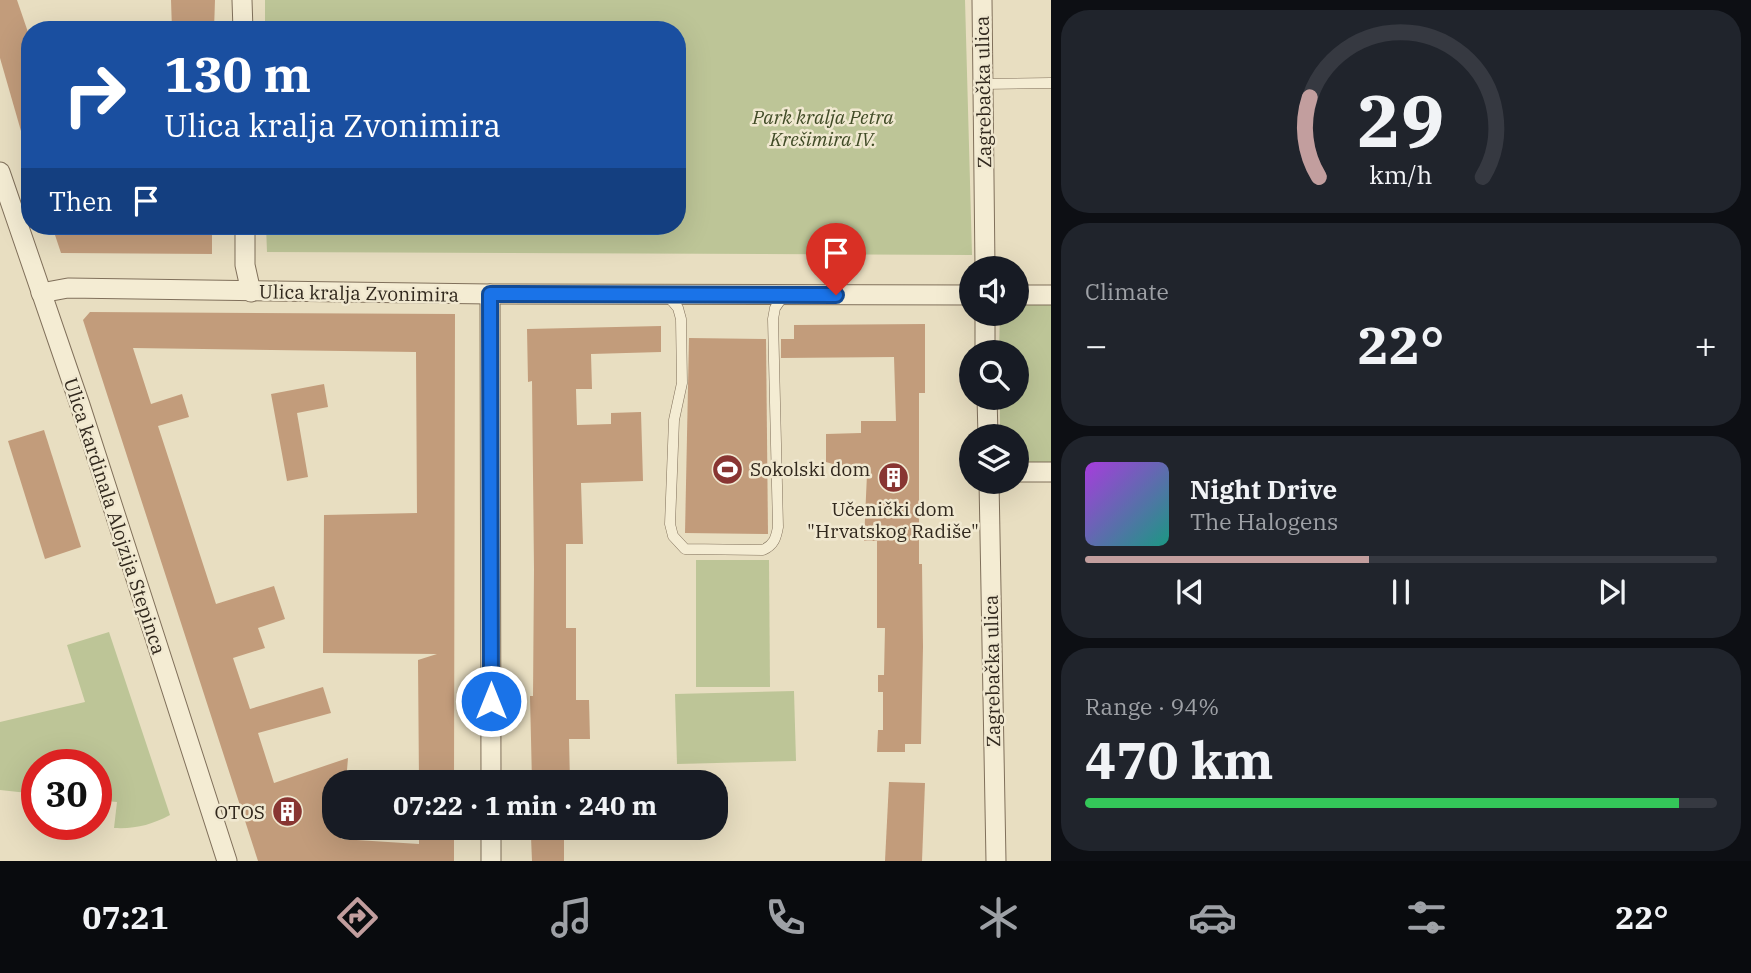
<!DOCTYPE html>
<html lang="en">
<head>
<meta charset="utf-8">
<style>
  :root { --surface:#171b24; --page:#20242c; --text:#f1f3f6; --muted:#9ea1a6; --line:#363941; --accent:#c29e9e }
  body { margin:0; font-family:"IBM Plex Serif",serif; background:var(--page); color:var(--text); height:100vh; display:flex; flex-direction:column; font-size:26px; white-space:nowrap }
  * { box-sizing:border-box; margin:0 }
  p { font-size:23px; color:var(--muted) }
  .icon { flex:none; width:38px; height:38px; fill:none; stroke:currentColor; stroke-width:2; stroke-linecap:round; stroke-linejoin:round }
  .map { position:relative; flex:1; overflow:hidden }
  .panel { display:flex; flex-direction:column; gap:10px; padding:10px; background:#0d0f14; width:700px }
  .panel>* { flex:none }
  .guide { position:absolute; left:21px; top:21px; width:665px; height:214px; border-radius:28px; box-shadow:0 7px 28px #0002; background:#1a4fa0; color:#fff; overflow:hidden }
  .tools { position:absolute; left:959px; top:256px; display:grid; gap:14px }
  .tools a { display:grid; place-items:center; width:70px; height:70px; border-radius:50%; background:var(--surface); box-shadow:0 7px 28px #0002; font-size:35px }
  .speed { position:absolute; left:21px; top:749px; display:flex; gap:14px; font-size:35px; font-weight:700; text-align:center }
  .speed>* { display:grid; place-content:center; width:91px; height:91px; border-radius:50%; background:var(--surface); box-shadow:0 7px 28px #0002; line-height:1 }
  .speed .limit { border:10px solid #d22; background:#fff; color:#111 }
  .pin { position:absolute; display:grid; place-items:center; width:60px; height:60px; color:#fff; margin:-72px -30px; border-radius:50% 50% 50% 0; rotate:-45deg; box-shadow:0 0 7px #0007 }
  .pin .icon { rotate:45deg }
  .me { position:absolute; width:77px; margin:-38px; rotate:0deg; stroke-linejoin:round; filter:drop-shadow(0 0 5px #0008) }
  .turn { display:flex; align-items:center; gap:24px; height:147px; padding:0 28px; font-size:32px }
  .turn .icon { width:91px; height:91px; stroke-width:2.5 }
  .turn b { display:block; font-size:49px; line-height:60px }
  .then { display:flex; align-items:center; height:66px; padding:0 28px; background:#0003; gap:14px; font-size:26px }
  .big { font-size:52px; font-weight:700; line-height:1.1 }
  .panel .card { flex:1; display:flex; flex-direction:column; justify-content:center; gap:10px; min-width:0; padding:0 24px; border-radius:28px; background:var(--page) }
  .panel .dial { align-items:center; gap:0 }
  .dial svg { height:182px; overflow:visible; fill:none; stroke:var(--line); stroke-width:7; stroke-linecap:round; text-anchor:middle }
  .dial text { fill:var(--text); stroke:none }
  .song { display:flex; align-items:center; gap:21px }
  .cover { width:84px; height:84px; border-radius:10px; background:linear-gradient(135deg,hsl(280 70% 55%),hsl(170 70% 35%)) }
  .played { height:7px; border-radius:4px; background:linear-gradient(90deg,var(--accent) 45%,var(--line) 45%) }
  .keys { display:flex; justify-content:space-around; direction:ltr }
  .heat { display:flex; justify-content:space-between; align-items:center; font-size:38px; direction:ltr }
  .charge { height:10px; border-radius:5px; background:linear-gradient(90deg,#34c759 94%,var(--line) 0) }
  .trip { position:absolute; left:322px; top:770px; width:406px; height:70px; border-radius:28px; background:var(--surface); box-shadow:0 7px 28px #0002; font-weight:700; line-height:70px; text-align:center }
  .dock { display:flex; height:112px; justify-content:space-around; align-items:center; background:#090b0e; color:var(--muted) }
  .dock .icon { width:49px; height:49px }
  .dock .current { color:var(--accent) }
  .dock b { font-size:32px; color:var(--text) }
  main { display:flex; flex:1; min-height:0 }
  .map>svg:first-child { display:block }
  .green { fill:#bdc597 }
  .building { fill:#c29c7b }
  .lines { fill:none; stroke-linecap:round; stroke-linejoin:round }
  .service-casing { stroke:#80705b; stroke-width:11 }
  .minor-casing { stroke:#80705b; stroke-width:21 }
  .service { stroke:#f4ecd3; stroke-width:10 }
  .minor { stroke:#f4ecd3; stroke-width:19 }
  .route-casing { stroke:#114b97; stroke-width:18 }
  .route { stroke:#1a73e8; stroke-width:12 }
  .labels { text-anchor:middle; stroke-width:5; stroke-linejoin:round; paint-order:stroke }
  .street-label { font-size:19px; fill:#31281d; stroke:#f0e8d0 }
  .park-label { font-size:19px; font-style:italic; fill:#404b26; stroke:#f0e8d0 }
  .poi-label { font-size:19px; fill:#31281d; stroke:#f0e8d0; text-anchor:start }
</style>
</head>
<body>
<main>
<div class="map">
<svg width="1051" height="861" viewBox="0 0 1051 861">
  <rect width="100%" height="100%" fill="#e8dec1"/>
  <g class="green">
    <polygon points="265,0 965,0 972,255 267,252 266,226 677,226 677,30 265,30"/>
    <polygon points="1017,305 1051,305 1051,465 1017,465 1017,436 1000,436 1000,397 1017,397 1017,352 999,352 1000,313 1017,313"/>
    <polygon points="696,560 769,560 770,687 696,687"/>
    <path d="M 109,632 L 170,815 C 151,825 136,829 114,828 L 117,802 L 96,800 L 96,765 L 37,765 L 37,794 L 0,790 L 0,722 L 85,702 L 67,645 Z"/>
    <polygon points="794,691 796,761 677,764 675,694"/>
  </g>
  <g class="building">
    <polygon points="0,0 17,0 30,38 30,145 25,145 0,58"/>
    <polygon points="171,0 215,0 214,30 172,30"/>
    <polygon points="52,226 212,226 212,254 61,253"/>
    <polygon points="90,312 455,314 454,782 419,782 418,660 437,654 323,653 324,515 417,513 416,352 133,348 151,404 182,394 189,417 158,426 216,604 274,586 285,619 258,628 265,648 233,658 250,709 323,687 331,713 258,733 274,783 348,758 346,782 334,782 334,828 342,828 341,839 419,844 419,828 454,828 454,861 258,861 83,320"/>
    <polygon points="925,324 925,393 919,393 919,564 922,564 923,647 921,744 905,744 905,752 877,752 878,730 883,730 883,692 878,692 878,675 884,675 885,628 877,628 877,541 864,541 867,474 826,462 826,434 861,433 861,421 896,421 894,357 781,358 781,339 794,339 794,325"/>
    <polygon points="661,326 661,352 591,354 592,389 576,389 577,425 611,424 611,413 641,412 643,481 581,483 583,544 566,544 566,628 576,628 576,700 589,700 590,739 569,739 570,782 532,782 530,696 533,696 534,569 532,381 528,382 527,329"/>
    <polygon points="689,338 766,339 768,534 685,533"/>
    <polygon points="324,384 328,407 297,413 308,477 287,481 271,394"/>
    <polygon points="44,430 81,547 45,559 8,441"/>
    <polygon points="889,782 925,783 922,861 885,861"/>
    <polygon points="531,837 564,838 564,861 532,861"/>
  </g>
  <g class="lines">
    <defs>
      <g id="service">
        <polyline points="983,84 1051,83"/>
        <path d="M 667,295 L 678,308 L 681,319 L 682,383 L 674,420 L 670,524 L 673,536 L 685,549 L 763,550 C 774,545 776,538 778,527 L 773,319 L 775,308 L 784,295"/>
      </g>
      <g id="minor">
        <polyline points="242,0 243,30"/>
        <polyline points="982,0 985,268"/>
        <polyline points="0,172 80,405 227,861"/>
        <polyline points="245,226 245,265 251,292"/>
        <polyline points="41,293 68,288 490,294 971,295"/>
        <polyline points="490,294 491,782"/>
        <polyline points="1017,295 1051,295"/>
        <polyline points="985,313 985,352"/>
        <polyline points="987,397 988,436"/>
        <polyline points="1017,472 1051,472"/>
        <polyline points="989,481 996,861"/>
        <polyline points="491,828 491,861"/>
      </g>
    </defs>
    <use href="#service" class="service-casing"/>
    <use href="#minor" class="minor-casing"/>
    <use href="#service" class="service"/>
    <use href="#minor" class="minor"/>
  </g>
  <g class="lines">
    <defs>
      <polyline id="route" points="491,701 490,294 836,295"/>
    </defs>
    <use href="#route" class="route-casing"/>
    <use href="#route" class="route"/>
  </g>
  <defs>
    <symbol id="stadium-disc" viewBox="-11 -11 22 22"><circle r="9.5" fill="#883532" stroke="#f0e8d0"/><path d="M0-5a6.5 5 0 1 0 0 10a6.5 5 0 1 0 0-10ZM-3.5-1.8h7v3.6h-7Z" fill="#fff"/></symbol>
    <symbol id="building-disc" viewBox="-11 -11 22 22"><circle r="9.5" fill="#883532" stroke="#f0e8d0"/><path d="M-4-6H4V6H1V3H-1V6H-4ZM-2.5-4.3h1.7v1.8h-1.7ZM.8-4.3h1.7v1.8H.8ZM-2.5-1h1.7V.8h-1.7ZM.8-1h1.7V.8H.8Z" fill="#fff"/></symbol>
  </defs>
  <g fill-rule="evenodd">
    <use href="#stadium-disc" x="710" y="452" width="35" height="35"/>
    <use href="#building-disc" x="876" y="460" width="35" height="35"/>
    <use href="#building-disc" x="270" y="794" width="35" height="35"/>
  </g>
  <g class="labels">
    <g class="street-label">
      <text transform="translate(983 92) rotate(-91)" y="7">Zagrebačka ulica</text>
      <text transform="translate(359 293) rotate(1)" y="7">Ulica kralja Zvonimira</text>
      <text transform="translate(115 516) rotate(72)" y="7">Ulica kardinala Alojzija Stepinca</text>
      <text transform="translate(992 671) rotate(-91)" y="7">Zagrebačka ulica</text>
    </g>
    <g class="park-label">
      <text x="823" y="124">Park kralja Petra<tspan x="823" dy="22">Krešimira IV.</tspan></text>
    </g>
    <g class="poi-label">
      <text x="750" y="476">Sokolski dom</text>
      <text x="893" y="516" text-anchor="middle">Učenički dom<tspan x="893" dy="22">"Hrvatskog Radiše"</tspan></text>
      <text x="265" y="819" text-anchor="end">OTOS</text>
    </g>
  </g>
</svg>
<div class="tools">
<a><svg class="icon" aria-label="sound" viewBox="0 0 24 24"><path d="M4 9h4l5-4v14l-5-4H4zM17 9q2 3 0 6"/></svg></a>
<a><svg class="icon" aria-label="search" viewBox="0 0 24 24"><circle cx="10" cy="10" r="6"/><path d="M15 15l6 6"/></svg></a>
<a><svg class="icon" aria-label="layers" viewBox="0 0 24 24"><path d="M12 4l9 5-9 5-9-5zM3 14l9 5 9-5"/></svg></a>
</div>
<div class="speed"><div class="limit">30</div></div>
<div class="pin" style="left:836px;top:295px;background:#d93025"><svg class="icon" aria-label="arrive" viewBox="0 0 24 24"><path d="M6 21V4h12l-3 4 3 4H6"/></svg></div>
<svg class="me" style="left:491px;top:701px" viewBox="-20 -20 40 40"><circle r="17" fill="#1a73e8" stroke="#fff" stroke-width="3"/><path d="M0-11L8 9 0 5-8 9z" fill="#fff"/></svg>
<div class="trip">07:22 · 1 min · 240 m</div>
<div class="guide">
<div class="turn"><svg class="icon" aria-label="right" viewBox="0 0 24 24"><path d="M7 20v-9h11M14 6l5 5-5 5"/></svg><div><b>130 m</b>Ulica kralja Zvonimira</div></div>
<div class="then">Then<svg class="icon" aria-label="arrive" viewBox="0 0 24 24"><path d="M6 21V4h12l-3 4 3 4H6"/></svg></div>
</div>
</div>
<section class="panel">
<div class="card dial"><svg viewBox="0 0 100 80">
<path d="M14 69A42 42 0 1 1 86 69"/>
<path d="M14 69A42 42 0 0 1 10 34" stroke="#c29e9e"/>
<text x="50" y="56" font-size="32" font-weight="700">29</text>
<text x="50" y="72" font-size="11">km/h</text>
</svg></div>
<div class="card"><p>Climate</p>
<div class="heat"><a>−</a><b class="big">22°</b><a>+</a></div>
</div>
<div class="card">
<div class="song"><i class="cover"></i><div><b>Night Drive</b><p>The Halogens</p></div></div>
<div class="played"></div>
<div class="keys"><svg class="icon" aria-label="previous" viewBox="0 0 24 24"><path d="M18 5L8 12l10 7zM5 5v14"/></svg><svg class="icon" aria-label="pause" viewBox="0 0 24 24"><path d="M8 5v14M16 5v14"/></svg><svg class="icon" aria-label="next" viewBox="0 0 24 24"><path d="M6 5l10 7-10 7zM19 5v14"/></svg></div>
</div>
<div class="card"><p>Range · 94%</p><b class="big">470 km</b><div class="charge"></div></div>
</section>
</main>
<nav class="dock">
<b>07:21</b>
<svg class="icon current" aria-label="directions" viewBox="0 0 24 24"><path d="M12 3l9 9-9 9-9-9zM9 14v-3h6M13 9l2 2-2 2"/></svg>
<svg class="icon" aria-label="music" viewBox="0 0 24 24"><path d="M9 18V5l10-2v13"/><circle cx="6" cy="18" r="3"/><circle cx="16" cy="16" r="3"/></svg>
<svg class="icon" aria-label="phone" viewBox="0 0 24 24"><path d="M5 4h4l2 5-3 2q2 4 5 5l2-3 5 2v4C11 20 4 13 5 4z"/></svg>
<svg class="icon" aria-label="climate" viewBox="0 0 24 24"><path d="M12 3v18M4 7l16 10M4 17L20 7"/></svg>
<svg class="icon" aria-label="car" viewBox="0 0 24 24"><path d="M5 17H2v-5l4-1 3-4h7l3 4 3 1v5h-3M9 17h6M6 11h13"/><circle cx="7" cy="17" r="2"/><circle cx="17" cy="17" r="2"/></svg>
<svg class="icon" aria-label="filters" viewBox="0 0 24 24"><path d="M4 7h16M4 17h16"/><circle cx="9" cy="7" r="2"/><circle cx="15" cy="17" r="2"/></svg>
<b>22°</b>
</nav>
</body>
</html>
